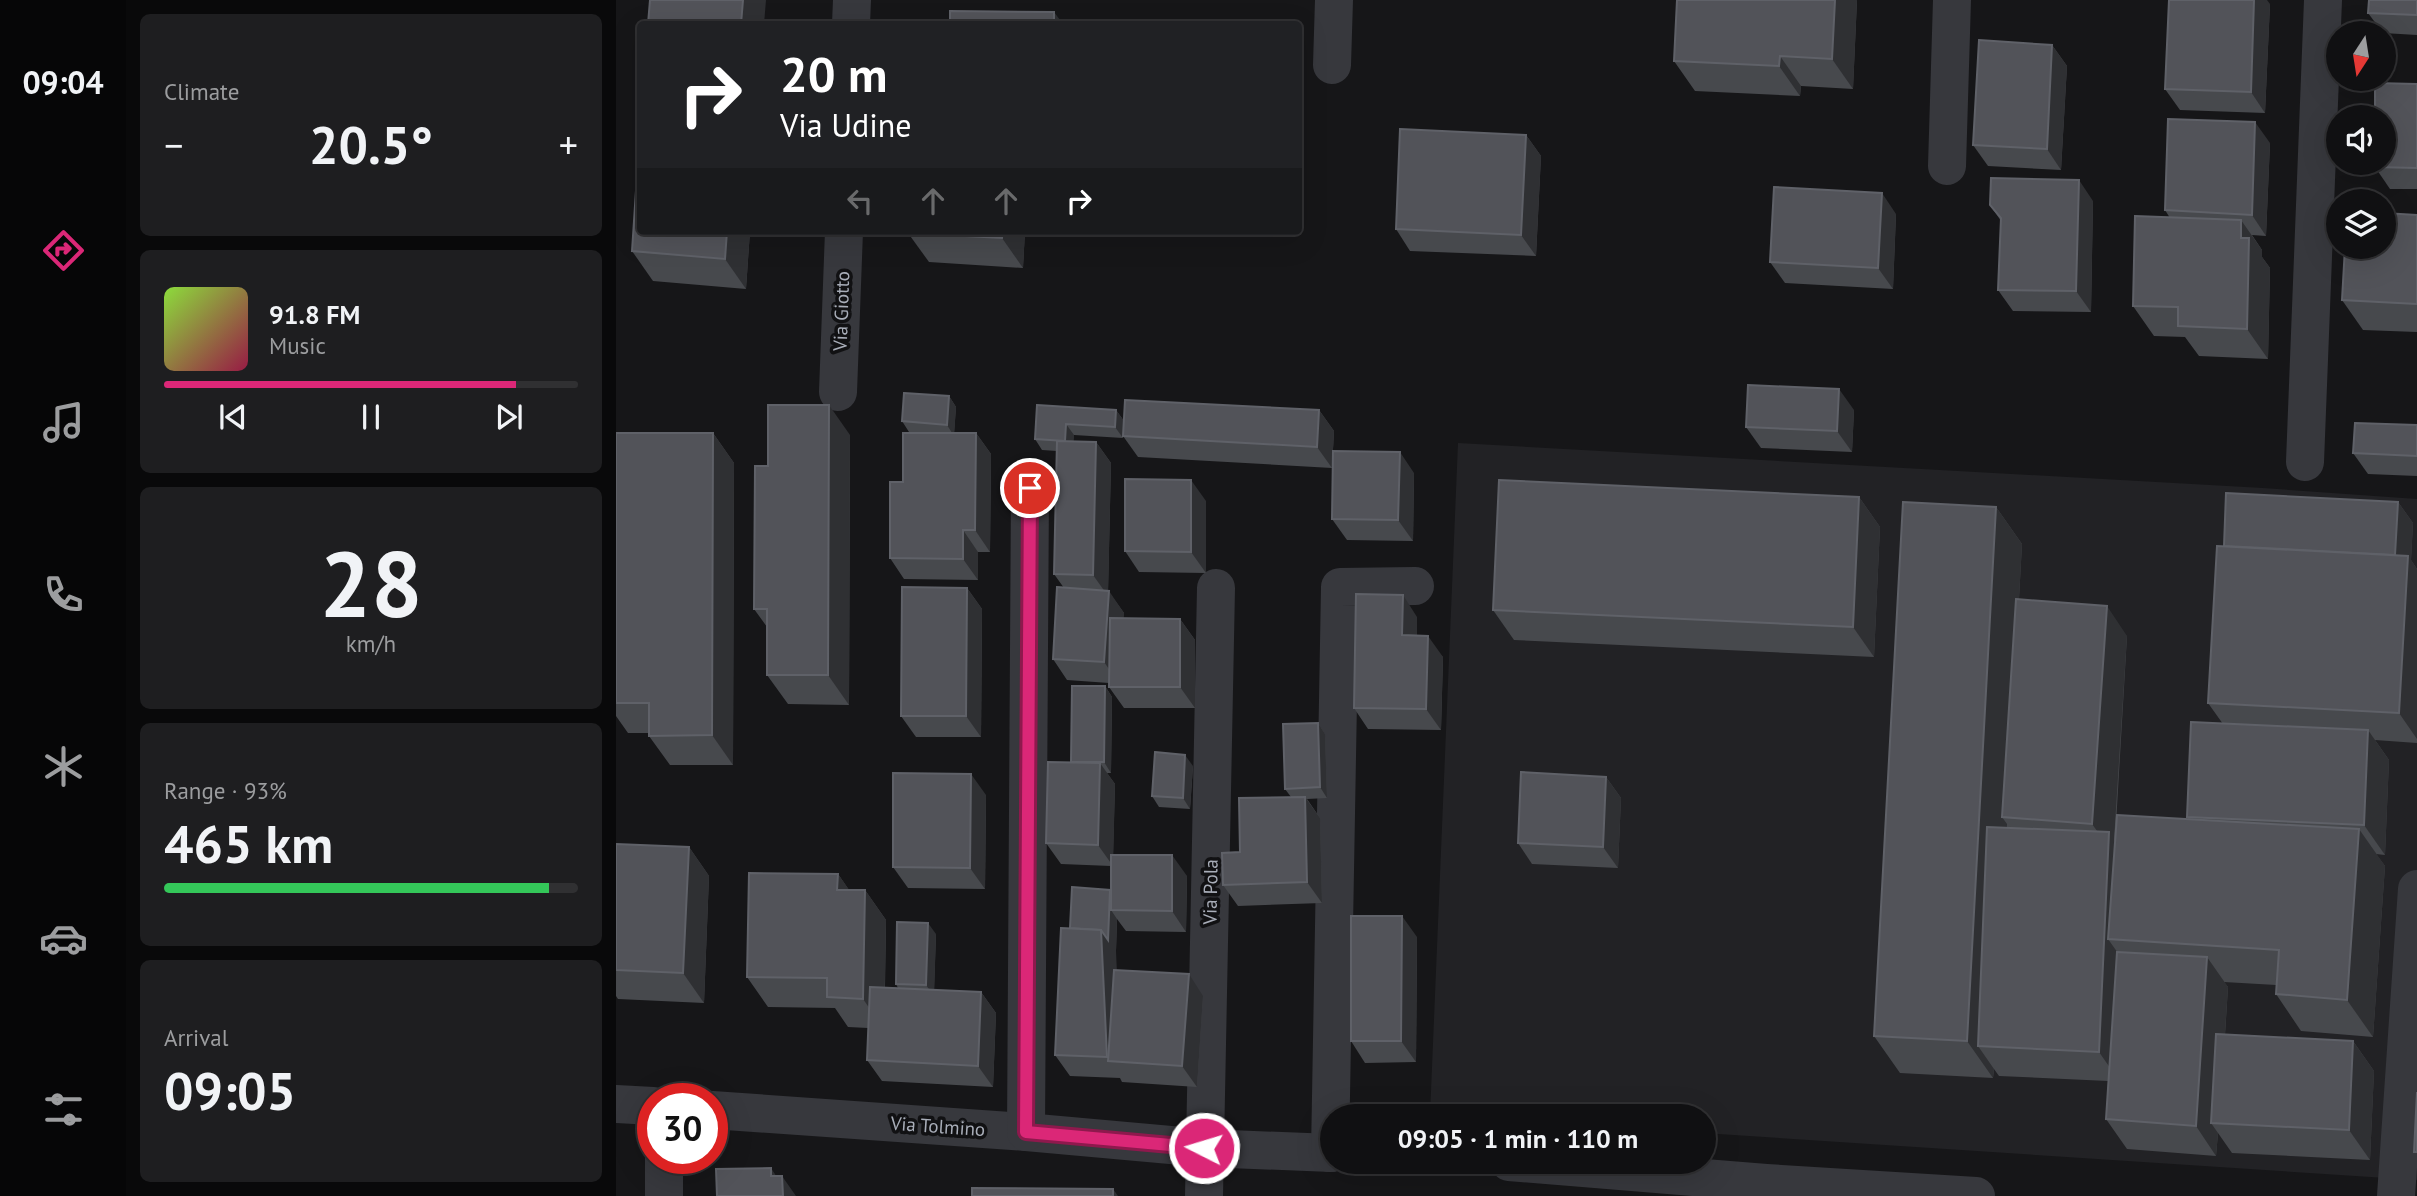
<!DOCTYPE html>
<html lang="en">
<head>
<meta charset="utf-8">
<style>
  :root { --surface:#101012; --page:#1e1e20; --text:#f1f3f6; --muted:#9c9d9f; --line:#303032; --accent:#db2777 }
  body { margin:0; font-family:"PT Sans",sans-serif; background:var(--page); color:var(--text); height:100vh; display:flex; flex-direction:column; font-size:26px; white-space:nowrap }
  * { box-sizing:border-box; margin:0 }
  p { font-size:23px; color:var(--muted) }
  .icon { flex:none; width:38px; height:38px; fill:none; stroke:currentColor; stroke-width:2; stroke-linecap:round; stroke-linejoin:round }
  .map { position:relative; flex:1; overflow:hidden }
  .side { display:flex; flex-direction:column; gap:14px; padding:14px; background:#09090a; width:490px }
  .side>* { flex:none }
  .top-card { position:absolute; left:21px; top:21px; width:665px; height:214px; border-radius:7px; box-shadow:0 7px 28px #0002,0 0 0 2px var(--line); background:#202124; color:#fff; overflow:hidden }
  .needle { width:46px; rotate:192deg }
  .fabs { position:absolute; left:1710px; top:21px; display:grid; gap:14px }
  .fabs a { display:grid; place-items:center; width:70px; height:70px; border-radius:50%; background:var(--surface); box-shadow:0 7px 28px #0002,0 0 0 2px var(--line); font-size:35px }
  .speed { position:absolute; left:21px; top:1083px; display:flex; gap:14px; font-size:35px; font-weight:700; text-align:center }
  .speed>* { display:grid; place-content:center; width:91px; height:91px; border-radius:50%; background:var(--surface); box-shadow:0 7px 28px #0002,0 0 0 2px var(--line); line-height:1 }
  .speed .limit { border:10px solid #d22; background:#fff; color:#111 }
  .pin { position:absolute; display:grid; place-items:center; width:60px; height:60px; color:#fff; margin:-30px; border:4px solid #fff; border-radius:50%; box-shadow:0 2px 7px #0007 }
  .me { position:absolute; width:77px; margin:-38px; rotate:275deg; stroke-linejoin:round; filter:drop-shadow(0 0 5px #0008) }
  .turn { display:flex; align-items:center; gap:24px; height:147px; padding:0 28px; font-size:32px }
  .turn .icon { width:91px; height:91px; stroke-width:2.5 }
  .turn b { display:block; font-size:49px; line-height:60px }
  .lanes { display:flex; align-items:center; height:66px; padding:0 28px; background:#0003; justify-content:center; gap:35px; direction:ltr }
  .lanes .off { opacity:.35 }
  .big { font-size:52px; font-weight:800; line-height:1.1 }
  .side .tile { flex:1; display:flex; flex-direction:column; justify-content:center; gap:10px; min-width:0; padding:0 24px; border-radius:10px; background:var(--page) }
  .side .dial { align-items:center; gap:0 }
  .dial b { font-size:91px; line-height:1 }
  .song { display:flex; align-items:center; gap:21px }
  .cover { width:84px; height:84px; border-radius:10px; background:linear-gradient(135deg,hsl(90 70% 55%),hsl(340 70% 35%)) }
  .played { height:7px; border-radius:4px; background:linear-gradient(90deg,var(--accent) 85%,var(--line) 85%) }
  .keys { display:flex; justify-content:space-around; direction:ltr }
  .heat { display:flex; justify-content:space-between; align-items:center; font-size:38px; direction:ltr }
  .charge { height:10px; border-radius:5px; background:linear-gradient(90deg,#34c759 93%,var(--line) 0) }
  .trip { position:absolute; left:704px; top:1104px; width:396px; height:70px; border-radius:35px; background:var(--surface); box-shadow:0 7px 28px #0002,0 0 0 2px var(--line); font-weight:800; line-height:70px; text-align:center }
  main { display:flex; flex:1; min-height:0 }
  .menu { display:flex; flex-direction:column; width:126px; justify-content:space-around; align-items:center; background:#060607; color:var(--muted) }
  .menu .icon { width:49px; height:49px }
  .menu .current { color:var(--accent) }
  .menu b { font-size:32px; color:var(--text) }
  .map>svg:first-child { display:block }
  .built { fill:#222225 }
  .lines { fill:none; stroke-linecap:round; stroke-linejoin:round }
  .minor { stroke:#37383d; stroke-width:38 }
  .wall { fill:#47494d }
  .shaded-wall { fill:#2f3033 }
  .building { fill:#525359; stroke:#5f6168; stroke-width:2 }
  .route-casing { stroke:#8e194d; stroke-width:18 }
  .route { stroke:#db2777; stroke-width:12 }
  .labels { text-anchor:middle; stroke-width:7; stroke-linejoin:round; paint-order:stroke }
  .street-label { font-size:19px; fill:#a8adb8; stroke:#111113 }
</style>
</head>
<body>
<main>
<nav class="menu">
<b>09:04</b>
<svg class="icon current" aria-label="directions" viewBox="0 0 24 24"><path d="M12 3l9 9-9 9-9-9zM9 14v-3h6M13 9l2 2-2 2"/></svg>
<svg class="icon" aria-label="music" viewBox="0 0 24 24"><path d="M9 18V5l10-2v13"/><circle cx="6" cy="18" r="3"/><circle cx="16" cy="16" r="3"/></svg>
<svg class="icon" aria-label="phone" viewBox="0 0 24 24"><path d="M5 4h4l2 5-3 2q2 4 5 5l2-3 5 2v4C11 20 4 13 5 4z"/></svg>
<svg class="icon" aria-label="climate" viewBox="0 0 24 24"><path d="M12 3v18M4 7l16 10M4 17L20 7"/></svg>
<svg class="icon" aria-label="car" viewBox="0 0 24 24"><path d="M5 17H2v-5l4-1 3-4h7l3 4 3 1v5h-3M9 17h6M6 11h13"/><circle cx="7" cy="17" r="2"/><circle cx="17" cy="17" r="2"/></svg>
<svg class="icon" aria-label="filters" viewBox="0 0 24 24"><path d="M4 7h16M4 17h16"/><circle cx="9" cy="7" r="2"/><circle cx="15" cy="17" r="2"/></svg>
</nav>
<section class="side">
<div class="tile"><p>Climate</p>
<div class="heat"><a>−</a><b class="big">20.5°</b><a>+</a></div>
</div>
<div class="tile">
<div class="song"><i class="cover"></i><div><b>91.8 FM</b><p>Music</p></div></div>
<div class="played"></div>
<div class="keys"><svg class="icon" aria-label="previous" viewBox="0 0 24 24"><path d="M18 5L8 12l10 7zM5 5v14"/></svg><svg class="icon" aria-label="pause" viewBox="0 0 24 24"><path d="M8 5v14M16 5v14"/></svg><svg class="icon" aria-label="next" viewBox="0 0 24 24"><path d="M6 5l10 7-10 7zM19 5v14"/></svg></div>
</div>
<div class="tile dial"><b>28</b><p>km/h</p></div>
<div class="tile"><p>Range · 93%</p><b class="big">465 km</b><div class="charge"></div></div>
<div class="tile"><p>Arrival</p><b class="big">09:05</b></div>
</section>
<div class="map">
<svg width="1801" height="1196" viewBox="0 0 1801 1196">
  <rect width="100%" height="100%" fill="#161618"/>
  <polygon class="built" points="842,443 1647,488 1801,499 1801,1180 1087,1133 1087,1116 814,1115"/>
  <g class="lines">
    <g class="minor">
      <polyline points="235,24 236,0"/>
      <polyline points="716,65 718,0"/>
      <polyline points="1331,166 1336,0"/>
      <polyline points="222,392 228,231"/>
      <polyline points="1689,462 1707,0"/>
      <polyline points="0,1104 37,1106"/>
      <polyline points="96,1110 410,1132 588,1148 716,1153"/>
      <polyline points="410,1132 414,488"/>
      <polyline points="714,1153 724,587 799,586"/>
      <polyline points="893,1162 1150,1183 1360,1196"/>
      <polyline points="48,1196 48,1158"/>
      <polyline points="588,1196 600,588"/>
      <polyline points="1780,1196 1801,889"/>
    </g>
  </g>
  <g class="wall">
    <polygon points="1241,0 1237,89 1185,86 1184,96 1079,91 1058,61"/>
    <polygon points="1801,0 1801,35 1767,33 1752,13"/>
    <polygon points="1654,4 1649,113 1564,110 1549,89"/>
    <polygon points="1436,45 1451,66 1445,170 1372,166 1357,145"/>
    <polygon points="1801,84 1801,189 1774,189 1759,167"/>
    <polygon points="910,135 925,156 920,256 794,251 780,229"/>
    <polygon points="1654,143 1650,236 1636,235 1646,250 1646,257 1654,268 1652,359 1583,356 1569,337 1538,336 1517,306 1554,218 1549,210"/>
    <polygon points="1477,201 1475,312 1397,311 1382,290 1385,221 1374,205"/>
    <polygon points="1280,214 1277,289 1169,283 1154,262"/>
    <polygon points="1801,215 1801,332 1747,330 1726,300"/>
    <polygon points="24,231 134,231 130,289 37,281 16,251"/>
    <polygon points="292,231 409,231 407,268 313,262 292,233"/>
    <polygon points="526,231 646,231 646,235"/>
    <polygon points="333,396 340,407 338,433 360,433 375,454 374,552 362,552 362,580 288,579 274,558 287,482 304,433 293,432 286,421"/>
    <polygon points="421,405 500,410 508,421 507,438 458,435 457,441 480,442 495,463 492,591 508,613 507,618 564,619 579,640 579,708 508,708 493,687 493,683 451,680 437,659 448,588 438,574 441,451 426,450 419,439"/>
    <polygon points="703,410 718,431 716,468 522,457 507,436"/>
    <polygon points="1238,410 1236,452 1145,448 1130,427"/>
    <polygon points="1801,425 1801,476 1752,474 1737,453"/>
    <polygon points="0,433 97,433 118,463 117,765 54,765 33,736 33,733 12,733 0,716"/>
    <polygon points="234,435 233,705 172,704 151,675 151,627 138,609"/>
    <polygon points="798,473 797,541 731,540 716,519"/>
    <polygon points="1243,497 1264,527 1258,657 898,640 877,610"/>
    <polygon points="590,501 590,573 523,572 509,551"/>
    <polygon points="1782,502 1797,523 1795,560 1801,569 1801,743 1759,740 1773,760 1769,855 1760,854 1769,866 1757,1037 1685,1031 1660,994 1660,985 1608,982 1612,987 1609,1035 1737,1041 1758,1071 1754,1160 1616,1153 1602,1133 1600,1156 1511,1149 1490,1119 1492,1081 1383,1076 1378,1069 1377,1078 1284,1073 1258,1036 1380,507 1406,544 1403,599 1511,636 1499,841 1572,819 1571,817 1607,724 1592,703 1608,546"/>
    <polygon points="351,588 366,609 365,737 300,737 285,716"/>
    <polygon points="801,617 801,636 827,657 825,730 752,729 738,708"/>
    <polygon points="489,686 496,697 495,773 491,773 499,784 497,855 571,876 570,932 510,931 501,919 500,951 500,970 587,996 581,1087 506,1082 504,1078 454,1076 439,1055 454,928 494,890 495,866 445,864 430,843"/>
    <polygon points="702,723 709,734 711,798 691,799 704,818 706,903 622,906 607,885 624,852 675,797 669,789"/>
    <polygon points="577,766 574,809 543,807 536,796"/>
    <polygon points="990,777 1005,798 1002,868 916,864 902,843"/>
    <polygon points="370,795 369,889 292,888 277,867"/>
    <polygon points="0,844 73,847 93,876 88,1003 2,999 0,996"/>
    <polygon points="222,874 233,890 249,890 270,920 269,987 282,988 280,984 320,934 318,990 365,992 380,1013 377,1087 266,1081 251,1060 252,1028 232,1027 219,1008 152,1007 131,977"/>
    <polygon points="801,937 800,1062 749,1063 735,1041"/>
  </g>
  <g class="shaded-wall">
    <polygon points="127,0 150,0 148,24 125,24"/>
    <polygon points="1219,0 1241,0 1237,89 1216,59"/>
    <polygon points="1638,0 1651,0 1654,4 1649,113 1635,92"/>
    <polygon points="438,12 447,24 438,24"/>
    <polygon points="1436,45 1451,66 1445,170 1431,149"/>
    <polygon points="1164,56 1185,86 1184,96 1163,66"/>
    <polygon points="1639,122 1654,143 1650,236 1636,215"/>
    <polygon points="910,135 925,156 920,256 905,235"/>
    <polygon points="1463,180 1477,201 1475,312 1460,291"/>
    <polygon points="1266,193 1280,214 1277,289 1262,268"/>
    <polygon points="1625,220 1646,250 1646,257 1654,268 1652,359 1631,329 1625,238"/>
    <polygon points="111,231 134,231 130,289 109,259"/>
    <polygon points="387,231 409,231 407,268 386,238"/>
    <polygon points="1223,389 1238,410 1236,452 1221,431"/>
    <polygon points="333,396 340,407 338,436 331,425"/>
    <polygon points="213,405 234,435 233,705 212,675"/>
    <polygon points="500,410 508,421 507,438 499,427"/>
    <polygon points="703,410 718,431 716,468 701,447"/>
    <polygon points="450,424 458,435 457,452 449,441"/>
    <polygon points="97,433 118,463 117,765 96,735"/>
    <polygon points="360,433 375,454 374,552 359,530"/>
    <polygon points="480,442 495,463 492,596 477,575"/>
    <polygon points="784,452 798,473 797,541 782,520"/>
    <polygon points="575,480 590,501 590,573 575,552"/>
    <polygon points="1243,497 1264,527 1258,657 1237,627"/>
    <polygon points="1782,502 1797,523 1795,560 1801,569 1801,739 1783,713 1791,571 1779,555"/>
    <polygon points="1380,507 1406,544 1391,817 1386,817 1391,824 1379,1047 1362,1046 1378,1069 1377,1078 1351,1041"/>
    <polygon points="347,530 362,552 362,580 347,559"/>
    <polygon points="351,588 366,609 365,737 350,716"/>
    <polygon points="493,591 508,613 503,683 488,662"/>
    <polygon points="787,595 801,617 801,656 786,635"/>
    <polygon points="1491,606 1511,636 1498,840 1514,862 1492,939 1509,963 1504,1082 1483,1052 1492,846 1476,824"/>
    <polygon points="564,619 579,640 579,708 564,687"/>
    <polygon points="812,636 827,657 825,730 810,709"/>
    <polygon points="489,686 496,697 495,773 488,762"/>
    <polygon points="702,723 709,734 711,798 704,787"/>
    <polygon points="1752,730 1773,760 1769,855 1748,825"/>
    <polygon points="569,755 577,766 574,809 567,798"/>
    <polygon points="484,763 499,784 497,866 482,845"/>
    <polygon points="355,774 370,795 369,889 354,868"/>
    <polygon points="990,777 1005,798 1002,868 987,847"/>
    <polygon points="689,797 704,818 706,903 691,882"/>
    <polygon points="1743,829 1769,866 1757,1037 1731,1000"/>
    <polygon points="73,847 93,876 88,1003 67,973"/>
    <polygon points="556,855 571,876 570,932 556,911"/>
    <polygon points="222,874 243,904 221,890"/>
    <polygon points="249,890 270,920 268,1029 247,999"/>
    <polygon points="494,890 495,910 501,919 500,951 505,1062 493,1061 491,1057 485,930"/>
    <polygon points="786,916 801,937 800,1062 785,1041"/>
    <polygon points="312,923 320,934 318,996 310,985"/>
    <polygon points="1591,957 1612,987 1603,1124 1595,1123 1602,1133 1600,1156 1580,1126"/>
    <polygon points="573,974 587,996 581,1087 566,1066"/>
    <polygon points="365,992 380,1013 377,1087 362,1066"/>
    <polygon points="1737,1041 1758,1071 1754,1160 1733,1130"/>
    <polygon points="155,1168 166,1185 166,1176 180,1196 167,1196 155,1176"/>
    <polygon points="497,1189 502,1196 497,1196"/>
  </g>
  <g class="building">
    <polygon points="34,0 127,0 125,24 32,24"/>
    <polygon points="1061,0 1219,0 1216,59 1164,56 1163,66 1058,61"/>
    <polygon points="1553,0 1638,0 1635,92 1549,89"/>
    <polygon points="1753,0 1801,0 1801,15 1752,13"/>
    <polygon points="334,11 438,12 438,24 334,24"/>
    <polygon points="1363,40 1436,45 1431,149 1357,145"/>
    <polygon points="1759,83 1801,84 1801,168 1759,167 1759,163 1768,163 1768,117 1759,117"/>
    <polygon points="1552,119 1639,122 1636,215 1549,210"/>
    <polygon points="784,129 910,135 905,235 780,229"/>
    <polygon points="24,130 24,231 111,231 109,259 16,251"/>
    <polygon points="1375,178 1463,180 1460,291 1382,290 1385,218 1374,205"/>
    <polygon points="1158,187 1266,193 1262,268 1154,262"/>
    <polygon points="1768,213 1801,215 1801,304 1726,300 1729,247 1768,247"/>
    <polygon points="1519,216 1625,220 1625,238 1633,238 1631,329 1562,326 1562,307 1517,306"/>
    <polygon points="292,231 387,231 386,238 292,233"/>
    <polygon points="1132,385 1223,389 1221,431 1130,427"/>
    <polygon points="288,393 333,396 331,425 286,421"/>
    <polygon points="509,400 703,410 701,447 507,436"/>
    <polygon points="152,405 213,405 212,675 151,675 151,609 138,609 139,466 152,466"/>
    <polygon points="421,405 500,410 499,427 450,424 449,441 419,439"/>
    <polygon points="1739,423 1801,425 1801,456 1737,453"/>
    <polygon points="0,433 97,433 96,735 33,736 33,703 0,703"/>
    <polygon points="287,433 360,433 359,530 347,530 347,559 274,558 274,482 287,482"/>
    <polygon points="441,441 480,442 477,575 438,574"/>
    <polygon points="717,451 784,452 782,520 716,519"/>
    <polygon points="509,479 575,480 575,552 509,551"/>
    <polygon points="883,480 1243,497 1237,627 877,610"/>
    <polygon points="1610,493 1782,502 1779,555 1608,546"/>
    <polygon points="1287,502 1380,507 1351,1041 1258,1036"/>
    <polygon points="1601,546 1792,556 1783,713 1592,703"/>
    <polygon points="286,587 351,588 350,716 285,716"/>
    <polygon points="441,587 493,591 488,662 437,659"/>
    <polygon points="740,594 787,595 786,635 812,636 810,709 738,708"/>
    <polygon points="1400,599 1491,606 1476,824 1386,817"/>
    <polygon points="494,618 564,619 564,687 493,687"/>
    <polygon points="456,686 489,686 488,762 455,762"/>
    <polygon points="1575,722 1752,730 1748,825 1571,817"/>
    <polygon points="702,723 704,787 669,789 667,724"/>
    <polygon points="539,752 569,755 567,798 536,796"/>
    <polygon points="432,762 484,763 482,845 430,843"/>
    <polygon points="905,772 990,777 987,847 902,843"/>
    <polygon points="277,773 355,774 354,868 277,867"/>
    <polygon points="689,797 691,882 607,885 606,853 624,852 623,798"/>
    <polygon points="1501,815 1743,829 1731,1000 1660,994 1663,950 1492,939"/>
    <polygon points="1371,827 1493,832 1483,1052 1362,1046"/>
    <polygon points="0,844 73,847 67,973 0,970"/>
    <polygon points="495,855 556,855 556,911 495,910"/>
    <polygon points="133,873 222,874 221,890 249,890 247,999 211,997 211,978 131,977"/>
    <polygon points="456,887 494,890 492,940 485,930 454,928"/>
    <polygon points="735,916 786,916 785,1041 735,1041"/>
    <polygon points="281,922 312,923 310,985 280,984"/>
    <polygon points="445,928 485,930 491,1057 439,1055"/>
    <polygon points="1501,952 1591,957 1580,1126 1490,1119"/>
    <polygon points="498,970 573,974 566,1066 492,1061"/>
    <polygon points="254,987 365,992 362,1066 251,1060"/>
    <polygon points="1600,1034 1737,1041 1733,1130 1595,1123"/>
    <polygon points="1801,1092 1801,1152 1798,1152"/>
    <polygon points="155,1168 155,1176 166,1176 167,1196 101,1196 100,1169"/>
    <polygon points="356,1188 497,1189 497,1196 356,1196"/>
  </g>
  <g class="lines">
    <defs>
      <polyline id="route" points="414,488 410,1132 588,1148"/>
    </defs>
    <use href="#route" class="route-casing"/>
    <use href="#route" class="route"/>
  </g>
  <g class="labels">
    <g class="street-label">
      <text transform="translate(225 311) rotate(-88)" y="7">Via Giotto</text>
      <text transform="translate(594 892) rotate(-89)" y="7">Via Pola</text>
      <text transform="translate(322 1126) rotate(4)" y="7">Via Tolmino</text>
    </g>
  </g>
</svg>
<div class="fabs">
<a><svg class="needle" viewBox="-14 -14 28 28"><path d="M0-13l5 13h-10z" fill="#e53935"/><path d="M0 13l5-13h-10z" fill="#9c9d9f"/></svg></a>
<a><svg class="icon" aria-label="sound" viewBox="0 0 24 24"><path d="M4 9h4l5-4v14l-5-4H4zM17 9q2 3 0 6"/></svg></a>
<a><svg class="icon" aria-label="layers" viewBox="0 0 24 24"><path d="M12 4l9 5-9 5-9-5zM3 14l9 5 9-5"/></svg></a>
</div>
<div class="speed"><div class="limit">30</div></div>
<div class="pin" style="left:414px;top:488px;background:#d93025"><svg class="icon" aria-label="arrive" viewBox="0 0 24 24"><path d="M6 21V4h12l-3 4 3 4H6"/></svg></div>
<svg class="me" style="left:588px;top:1148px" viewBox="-20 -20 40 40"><circle r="17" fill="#db2777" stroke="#fff" stroke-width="3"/><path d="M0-11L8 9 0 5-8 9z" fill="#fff"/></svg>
<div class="trip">09:05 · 1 min · 110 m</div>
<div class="top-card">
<div class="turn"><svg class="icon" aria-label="right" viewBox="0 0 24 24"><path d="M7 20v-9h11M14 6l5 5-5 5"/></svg><div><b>20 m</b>Via Udine</div></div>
<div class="lanes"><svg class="icon off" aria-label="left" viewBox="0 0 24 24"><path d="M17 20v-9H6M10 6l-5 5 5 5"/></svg><svg class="icon off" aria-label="ahead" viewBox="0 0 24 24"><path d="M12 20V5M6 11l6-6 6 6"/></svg><svg class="icon off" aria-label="ahead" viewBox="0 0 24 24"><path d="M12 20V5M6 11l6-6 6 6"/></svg><svg class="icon" aria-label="right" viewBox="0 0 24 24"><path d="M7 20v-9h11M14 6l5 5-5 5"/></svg></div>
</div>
</div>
</main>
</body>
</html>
